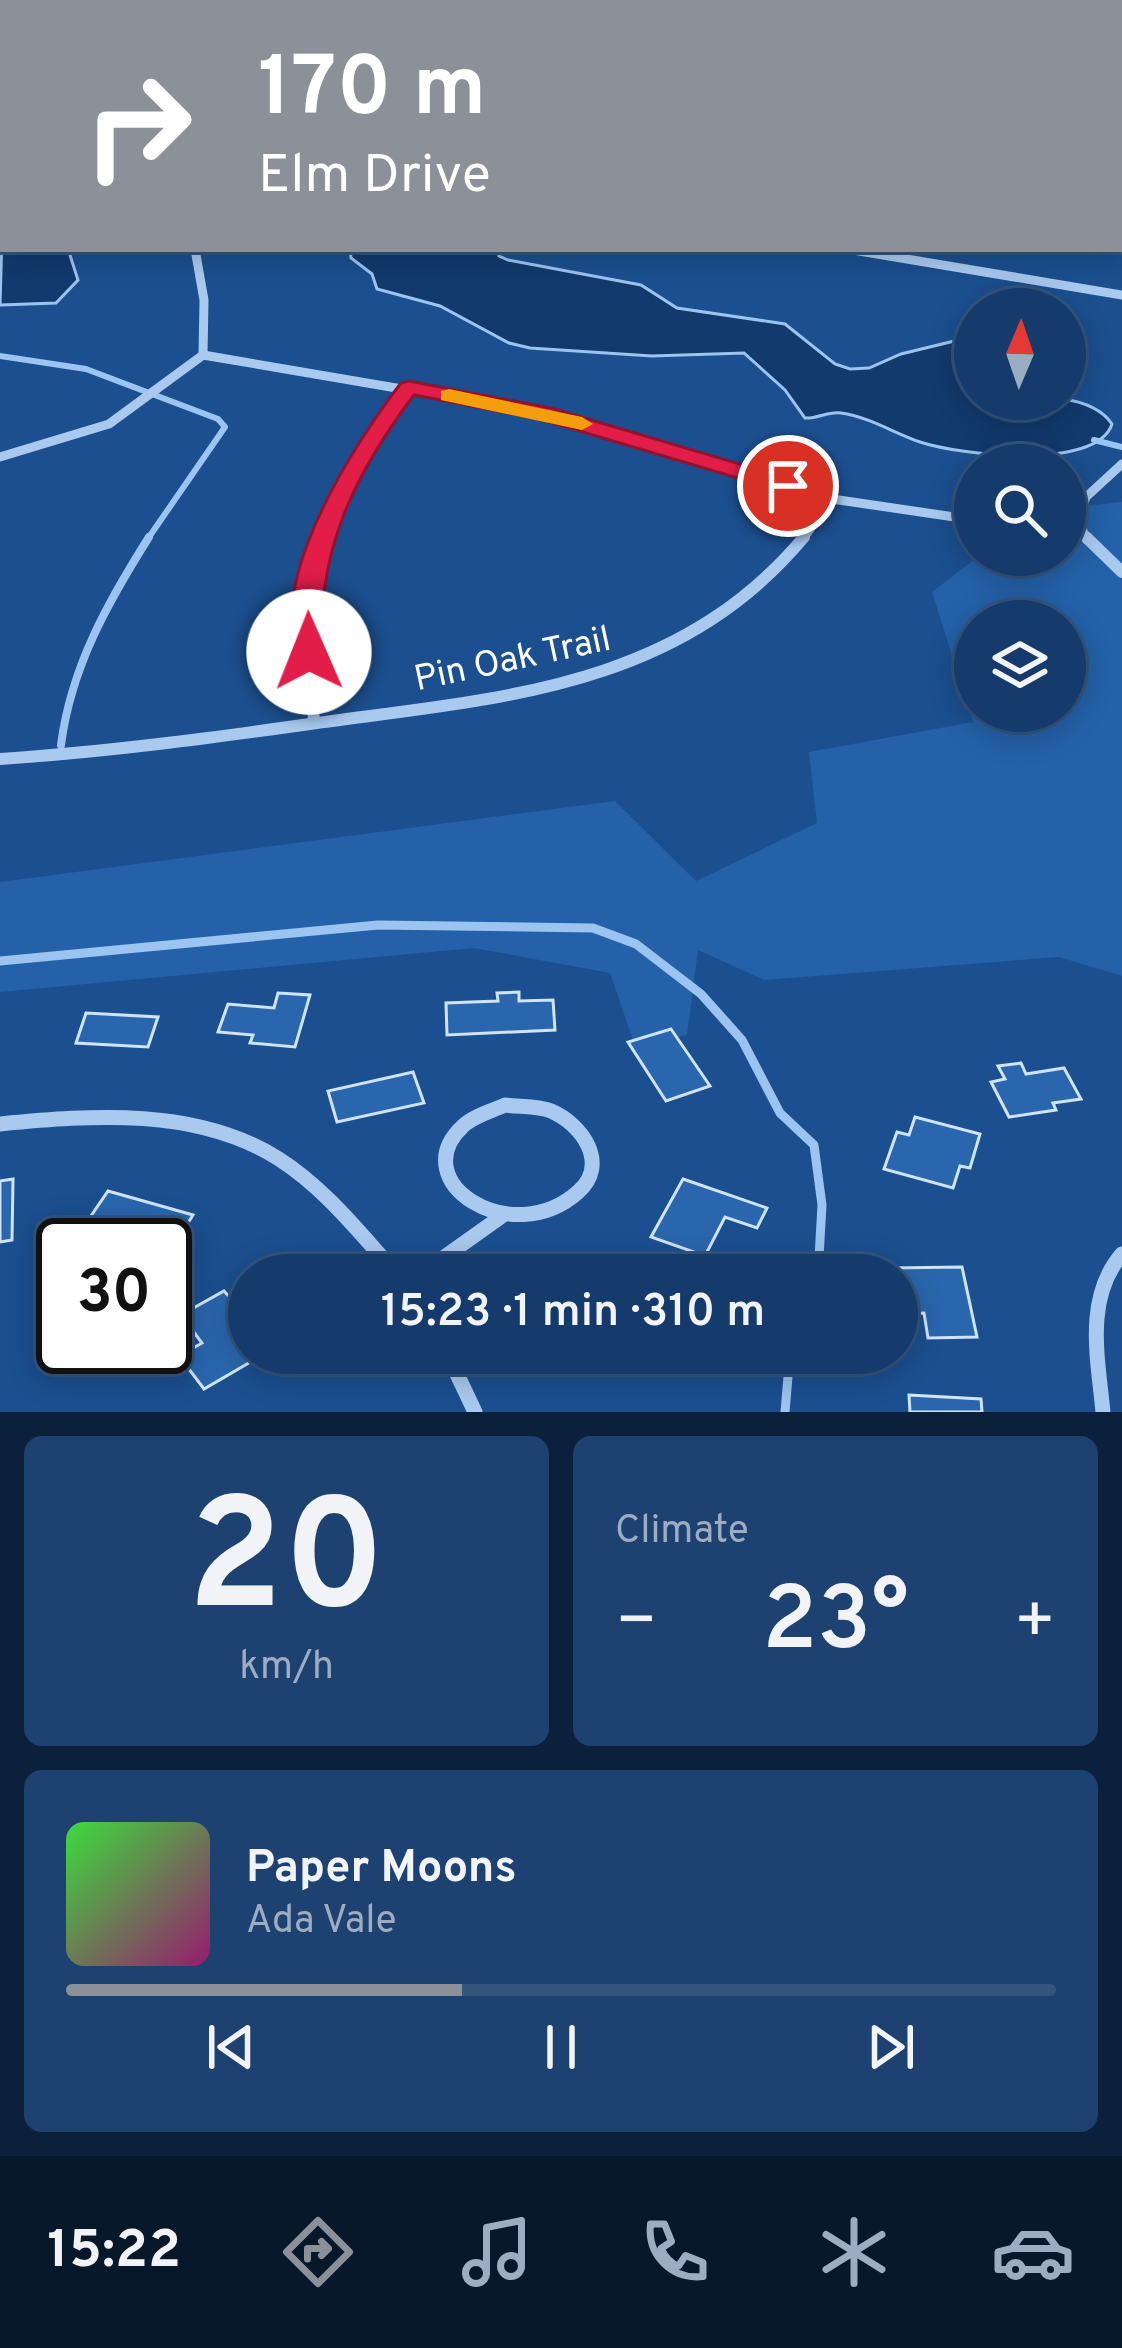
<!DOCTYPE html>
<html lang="en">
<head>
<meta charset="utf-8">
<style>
  :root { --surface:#143b6b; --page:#1d4271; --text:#f1f3f6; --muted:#9dadc1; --line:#33557e; --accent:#8c9099 }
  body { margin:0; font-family:Overpass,sans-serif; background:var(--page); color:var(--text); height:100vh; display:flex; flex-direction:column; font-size:45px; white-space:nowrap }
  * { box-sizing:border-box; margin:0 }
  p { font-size:39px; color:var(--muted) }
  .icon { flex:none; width:66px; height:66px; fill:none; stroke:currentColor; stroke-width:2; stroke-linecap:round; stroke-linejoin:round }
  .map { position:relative; height:1412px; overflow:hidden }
  .panel { display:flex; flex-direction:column; gap:24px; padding:24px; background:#0b203b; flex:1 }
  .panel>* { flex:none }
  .hud { position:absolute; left:0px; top:0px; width:1122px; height:252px; box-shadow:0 6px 30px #0003,0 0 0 3px var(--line); background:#8c9099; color:#fff; overflow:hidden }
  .needle { width:78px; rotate:2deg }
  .tools { position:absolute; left:954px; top:288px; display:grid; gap:24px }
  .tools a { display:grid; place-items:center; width:132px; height:132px; border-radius:50%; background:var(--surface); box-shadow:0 6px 30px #0003,0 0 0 3px var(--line); font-size:60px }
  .speed { position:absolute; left:36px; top:1218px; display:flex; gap:24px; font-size:60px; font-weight:700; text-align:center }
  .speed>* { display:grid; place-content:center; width:156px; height:156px; border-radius:50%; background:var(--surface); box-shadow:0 6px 30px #0003,0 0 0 3px var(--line); line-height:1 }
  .speed .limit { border:6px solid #111; border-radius:18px; background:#fff; color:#111 }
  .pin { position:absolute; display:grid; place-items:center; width:102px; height:102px; color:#fff; margin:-51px; border:6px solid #fff; border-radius:50%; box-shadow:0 3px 12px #0007 }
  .me { position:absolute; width:132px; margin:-66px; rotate:359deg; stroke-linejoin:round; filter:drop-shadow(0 0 9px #0008) }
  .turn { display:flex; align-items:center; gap:42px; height:252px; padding:0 60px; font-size:54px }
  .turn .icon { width:156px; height:156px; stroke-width:2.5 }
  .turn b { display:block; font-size:84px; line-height:102px }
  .big { font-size:90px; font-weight:600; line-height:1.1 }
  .panel .widget { flex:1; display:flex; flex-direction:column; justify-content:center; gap:18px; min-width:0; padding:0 42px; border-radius:18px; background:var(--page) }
  .panel .dial { align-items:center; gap:0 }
  .dial b { font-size:156px; line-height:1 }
  .song { display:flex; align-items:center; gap:36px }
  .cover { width:144px; height:144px; border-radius:18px; background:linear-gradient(135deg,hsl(120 70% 55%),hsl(320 70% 35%)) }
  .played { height:12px; border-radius:6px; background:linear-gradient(90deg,var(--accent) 40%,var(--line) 40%) }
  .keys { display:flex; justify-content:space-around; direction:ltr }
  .heat { display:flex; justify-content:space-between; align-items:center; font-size:66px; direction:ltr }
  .panel .tiles { flex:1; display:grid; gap:24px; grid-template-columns:1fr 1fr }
  .widget:last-child { grid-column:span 2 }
  .trip { position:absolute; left:228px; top:1254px; width:690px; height:120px; border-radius:60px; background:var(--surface); box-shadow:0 6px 30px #0003,0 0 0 3px var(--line); font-weight:600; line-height:120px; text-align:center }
  .dock { display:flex; height:192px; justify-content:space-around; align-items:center; background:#08182b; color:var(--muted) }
  .dock .icon { width:84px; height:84px }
  .dock .active { color:var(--accent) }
  .dock b { font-size:54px; color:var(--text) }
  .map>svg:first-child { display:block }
  .green { fill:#2461a8; fill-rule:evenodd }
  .water { fill:#123a6d; stroke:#9cc4f0; stroke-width:3 }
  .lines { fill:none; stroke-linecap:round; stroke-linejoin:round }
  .stream-far2 { stroke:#9cc4f0; stroke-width:6 }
  .stream-far1 { stroke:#9cc4f0; stroke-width:8 }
  .stream { stroke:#9cc4f0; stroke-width:9 }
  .building { fill:#2a66ad; stroke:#cfe3fa; stroke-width:3 }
  .minor-far3 { stroke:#a9c9ee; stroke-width:8 }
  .minor-far2 { stroke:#a9c9ee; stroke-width:9 }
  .minor-far1 { stroke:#a9c9ee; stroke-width:12 }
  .minor { stroke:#a9c9ee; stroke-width:15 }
  .route { fill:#e11d48; stroke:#92132f; stroke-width:3 }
  .slow { fill:#f59e0b }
  .labels { text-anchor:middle; stroke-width:12; stroke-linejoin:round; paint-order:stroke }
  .street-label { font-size:36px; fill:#fff; stroke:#1b4f8f }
</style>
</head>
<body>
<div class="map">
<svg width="1122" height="1412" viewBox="0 0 1122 1412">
  <rect width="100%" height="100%" fill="#1b4f8f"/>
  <path class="green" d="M 1122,502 L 1122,976 L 1059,957 L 764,980 L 698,950 L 687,1035 L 635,1046 L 610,973 L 474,948 L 0,992 L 0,882 L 615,801 L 696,881 L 817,823 L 809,752 L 973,722 L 932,592 L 980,555 L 1065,555 L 1065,508 ZM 975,621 L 1065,621 L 1065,711 L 975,711 Z"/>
  <g class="water">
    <polygon points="3,200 3,249 69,252 78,280 56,303 0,305"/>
    <path d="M 350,249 L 498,249 L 499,256 L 508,260 L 641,285 L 677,308 L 785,324 L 835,364 L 850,369 L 869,368 L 901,354 L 975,336 L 975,399 C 1014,399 1087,387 1112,424 C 1097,471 959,455 920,442 C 894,433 869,417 841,413 C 828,411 817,419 805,418 L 785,390 L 744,353 L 652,356 L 530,348 L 509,343 L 440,306 L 377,289 L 372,274 L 351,258 Z"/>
  </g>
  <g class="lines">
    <g class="stream-far2">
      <polyline points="0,356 86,369 218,419 225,427 147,540"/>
      <polyline points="1094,440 1122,447"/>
    </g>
    <path class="stream-far1" d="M 61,745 C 71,667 108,602 149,537"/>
    <g class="stream">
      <polyline points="0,961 378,925 593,928 636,944 701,994 742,1040 780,1113 814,1145 822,1205 818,1275"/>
      <polyline points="785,1412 790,1353"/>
    </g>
  </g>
  <g class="building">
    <polygon points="519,992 519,1001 553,1000 555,1030 447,1035 446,1003 498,1001 497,993"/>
    <polygon points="278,993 310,995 295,1047 250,1043 253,1035 218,1032 228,1004 274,1008"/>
    <polygon points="86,1013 158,1017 148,1047 76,1043"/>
    <polygon points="671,1029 710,1086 666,1101 628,1042"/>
    <polygon points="1021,1063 1026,1074 1064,1068 1081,1099 1053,1103 1056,1110 1009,1117 991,1082 1005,1079 998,1066"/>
    <polygon points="413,1072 424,1103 337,1122 328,1091"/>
    <polygon points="915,1117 980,1134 970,1168 960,1166 953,1188 884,1169 897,1132 909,1135"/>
    <polygon points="13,1179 12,1240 0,1242 0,1181"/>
    <polygon points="683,1179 767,1208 757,1228 725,1217 705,1256 651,1237"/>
    <polygon points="108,1191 193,1215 165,1260 165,1245 99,1245 76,1238"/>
    <polygon points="962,1267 977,1337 928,1338 924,1313 898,1314 897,1275 892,1275 890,1268"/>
    <polygon points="224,1291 249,1319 249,1353 266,1353 204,1389 179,1356 202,1343 181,1315"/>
    <polygon points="544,1353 596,1353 589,1367"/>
    <polygon points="909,1395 981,1399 982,1412 910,1412"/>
  </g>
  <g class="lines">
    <g class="minor-far3">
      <polyline points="372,0 378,3"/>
      <polyline points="832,0 849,3"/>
    </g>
    <g class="minor-far2">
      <polyline points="195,249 204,300 203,355"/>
      <polyline points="847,249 1122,295"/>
      <polyline points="0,457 109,424 203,355 543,413 832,499 975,520"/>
      <polyline points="1078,521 1086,497 1122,464"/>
      <polyline points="1078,521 1087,540"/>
      <polyline points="319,540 357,462 409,388"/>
      <polyline points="802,540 832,499"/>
    </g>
    <g class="minor-far1">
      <polyline points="1086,537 1122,572"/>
      <polyline points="314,723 307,603 321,537"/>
      <path d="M 0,759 C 106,752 211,738 317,723 C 499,698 677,689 804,537"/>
    </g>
    <g class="minor">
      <path d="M 505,1105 C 519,1107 539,1106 551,1111 C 582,1124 610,1164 578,1192 C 512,1251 403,1182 463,1126 C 473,1116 492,1111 505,1105 Z"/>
      <path d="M 0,1124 C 93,1115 197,1107 279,1159 C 326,1189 361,1235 398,1275"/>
      <polyline points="419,1275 502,1216"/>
      <polyline points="447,1353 475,1412"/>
      <path d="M 1103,1412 C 1098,1359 1084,1298 1122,1254"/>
    </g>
  </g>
  <path class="route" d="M 409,381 L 551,408 L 797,481 L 800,486 L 788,493 L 539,419 L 414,395 C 354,475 317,550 322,652 L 309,660 L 300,657 C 264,582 356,441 401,383 Z"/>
  <polygon class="slow" points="449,389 582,417 593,424 582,430 441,400 441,391"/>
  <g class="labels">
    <g class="street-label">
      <text transform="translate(512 657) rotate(-12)" y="13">Pin Oak Trail</text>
    </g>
  </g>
</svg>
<div class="tools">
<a><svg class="needle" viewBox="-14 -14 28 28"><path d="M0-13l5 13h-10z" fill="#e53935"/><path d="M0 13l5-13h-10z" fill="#9dadc1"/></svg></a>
<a><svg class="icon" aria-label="search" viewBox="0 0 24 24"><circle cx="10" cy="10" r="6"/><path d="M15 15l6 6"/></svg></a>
<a><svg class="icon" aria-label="layers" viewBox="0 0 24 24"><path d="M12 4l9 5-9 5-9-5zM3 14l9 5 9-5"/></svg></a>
</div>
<div class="speed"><div class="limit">30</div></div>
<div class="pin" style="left:788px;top:486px;background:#d93025"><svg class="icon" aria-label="arrive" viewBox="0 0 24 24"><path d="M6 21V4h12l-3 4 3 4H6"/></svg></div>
<svg class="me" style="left:309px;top:652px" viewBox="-20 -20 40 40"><circle r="19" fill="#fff"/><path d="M0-13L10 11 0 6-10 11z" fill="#e11d48"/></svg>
<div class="trip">15:23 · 1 min · 310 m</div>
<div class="hud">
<div class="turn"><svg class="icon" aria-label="right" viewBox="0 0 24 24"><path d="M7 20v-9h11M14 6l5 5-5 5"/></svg><div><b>170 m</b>Elm Drive</div></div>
</div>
</div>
<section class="panel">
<div class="tiles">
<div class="widget dial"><b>20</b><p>km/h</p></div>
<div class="widget"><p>Climate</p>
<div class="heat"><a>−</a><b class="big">23°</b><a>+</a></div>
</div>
<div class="widget">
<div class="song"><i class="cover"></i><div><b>Paper Moons</b><p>Ada Vale</p></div></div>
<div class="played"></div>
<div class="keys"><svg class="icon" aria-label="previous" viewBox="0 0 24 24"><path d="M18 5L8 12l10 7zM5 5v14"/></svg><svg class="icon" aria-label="pause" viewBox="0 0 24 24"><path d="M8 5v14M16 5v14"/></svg><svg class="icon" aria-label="next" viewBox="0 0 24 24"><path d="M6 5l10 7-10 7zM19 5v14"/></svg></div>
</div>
</div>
</section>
<nav class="dock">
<b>15:22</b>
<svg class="icon active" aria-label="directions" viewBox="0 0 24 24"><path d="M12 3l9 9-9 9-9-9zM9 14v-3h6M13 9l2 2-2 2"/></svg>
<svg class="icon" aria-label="music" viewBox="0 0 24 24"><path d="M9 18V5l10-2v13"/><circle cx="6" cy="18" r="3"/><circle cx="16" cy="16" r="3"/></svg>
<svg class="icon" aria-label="phone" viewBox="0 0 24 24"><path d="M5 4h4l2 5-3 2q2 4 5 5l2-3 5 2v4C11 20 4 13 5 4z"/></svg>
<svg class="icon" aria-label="climate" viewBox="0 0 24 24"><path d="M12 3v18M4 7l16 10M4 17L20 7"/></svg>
<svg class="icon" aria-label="car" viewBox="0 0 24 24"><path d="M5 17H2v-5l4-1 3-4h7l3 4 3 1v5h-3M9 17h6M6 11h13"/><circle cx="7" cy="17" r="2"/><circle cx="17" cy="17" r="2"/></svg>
</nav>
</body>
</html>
